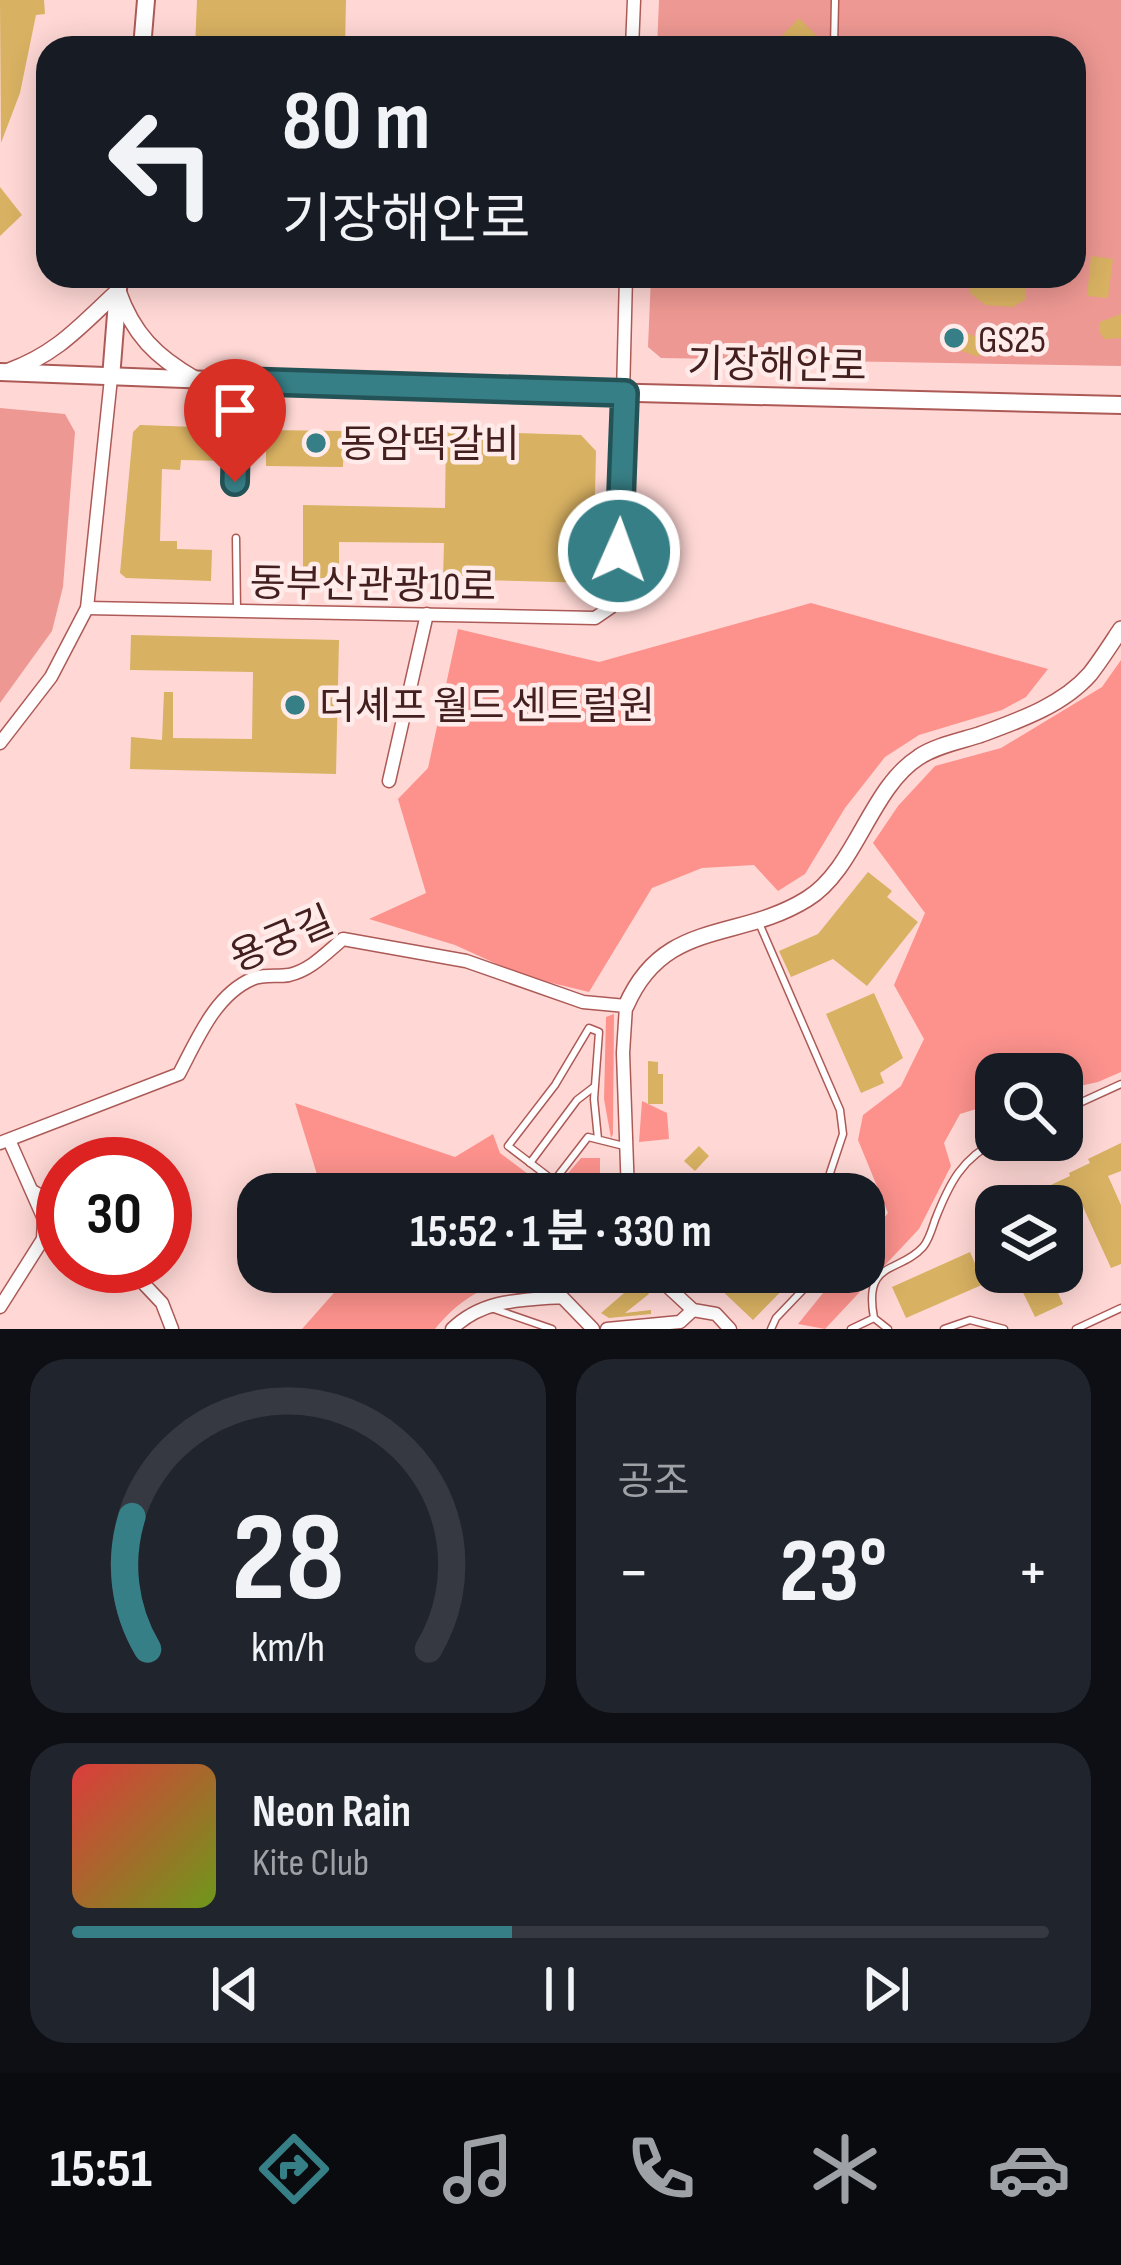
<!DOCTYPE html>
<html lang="ko">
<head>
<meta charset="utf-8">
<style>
  :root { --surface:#171b24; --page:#20242c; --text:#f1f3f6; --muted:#9ea1a6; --line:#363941; --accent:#377f86 }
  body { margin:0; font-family:"Sofia Sans Condensed","Noto Sans KR",sans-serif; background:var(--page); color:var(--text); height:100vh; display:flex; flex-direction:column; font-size:45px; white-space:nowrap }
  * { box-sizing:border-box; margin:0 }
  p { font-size:39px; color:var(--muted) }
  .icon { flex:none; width:66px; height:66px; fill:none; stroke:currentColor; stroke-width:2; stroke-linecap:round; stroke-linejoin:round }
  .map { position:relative; height:1329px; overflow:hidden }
  .sheet { display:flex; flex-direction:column; gap:30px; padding:30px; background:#0d0f14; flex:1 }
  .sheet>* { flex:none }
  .top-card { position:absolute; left:36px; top:36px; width:1050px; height:252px; border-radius:36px; box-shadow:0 6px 30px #0003; background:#171b24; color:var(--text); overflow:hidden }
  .fabs { position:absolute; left:975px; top:1053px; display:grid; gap:24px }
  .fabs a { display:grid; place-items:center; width:108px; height:108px; border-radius:24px; background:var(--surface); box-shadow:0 6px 30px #0003; font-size:60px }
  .speed { position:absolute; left:36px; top:1137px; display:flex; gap:24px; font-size:60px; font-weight:700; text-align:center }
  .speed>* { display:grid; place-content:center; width:156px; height:156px; border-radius:50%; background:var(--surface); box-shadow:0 6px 30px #0003; line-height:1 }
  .speed .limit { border:18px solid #d22; background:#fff; color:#111 }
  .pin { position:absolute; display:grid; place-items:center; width:102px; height:102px; color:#fff; margin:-123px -51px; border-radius:50% 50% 50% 0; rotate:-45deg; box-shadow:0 0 12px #0007 }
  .pin .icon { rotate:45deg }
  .me { position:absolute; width:132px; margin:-66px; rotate:2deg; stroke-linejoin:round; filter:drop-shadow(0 0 9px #0008) }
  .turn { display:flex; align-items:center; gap:42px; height:252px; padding:0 48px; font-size:54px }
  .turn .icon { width:156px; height:156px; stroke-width:2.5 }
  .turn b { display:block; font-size:84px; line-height:102px }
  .big { font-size:90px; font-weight:700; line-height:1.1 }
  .sheet .widget { flex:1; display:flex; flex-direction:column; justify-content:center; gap:18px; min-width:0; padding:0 42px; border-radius:36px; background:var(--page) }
  .sheet .dial { align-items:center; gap:0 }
  .dial svg { height:312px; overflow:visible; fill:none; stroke:var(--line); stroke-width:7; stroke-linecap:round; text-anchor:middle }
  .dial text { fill:var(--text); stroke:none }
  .song { display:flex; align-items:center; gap:36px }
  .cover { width:144px; height:144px; border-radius:18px; background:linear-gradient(135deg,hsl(0 70% 55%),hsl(80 70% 35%)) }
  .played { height:12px; border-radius:6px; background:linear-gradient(90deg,var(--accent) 45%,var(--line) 45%) }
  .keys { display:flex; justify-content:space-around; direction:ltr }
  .heat { display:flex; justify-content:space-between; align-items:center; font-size:66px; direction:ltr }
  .sheet .tiles { flex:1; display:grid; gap:30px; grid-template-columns:1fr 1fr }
  .widget:last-child { grid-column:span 2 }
  .trip { position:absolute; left:237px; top:1173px; width:648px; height:120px; border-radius:36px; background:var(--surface); box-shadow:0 6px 30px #0003; font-weight:700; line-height:120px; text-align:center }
  .dock { display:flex; height:192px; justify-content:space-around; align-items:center; background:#090b0e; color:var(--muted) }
  .dock .icon { width:84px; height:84px }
  .dock .active { color:var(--accent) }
  .dock b { font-size:54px; color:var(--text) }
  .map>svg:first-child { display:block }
  .green { fill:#ee9893 }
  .forest { fill:#fd928d }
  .building { fill:#d8b162 }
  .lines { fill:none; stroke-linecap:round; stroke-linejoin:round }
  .service-casing { stroke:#ad5a57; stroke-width:9 }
  .minor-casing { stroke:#ad5a57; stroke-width:15 }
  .tertiary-casing { stroke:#ad5a57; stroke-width:18 }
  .secondary-casing { stroke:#ad5a57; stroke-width:20 }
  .service { stroke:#fff; stroke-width:6 }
  .minor { stroke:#fff; stroke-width:12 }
  .tertiary { stroke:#fff; stroke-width:15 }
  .secondary { stroke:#fff; stroke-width:16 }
  .route-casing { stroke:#245357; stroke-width:30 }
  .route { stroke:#377f86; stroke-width:21 }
  .poi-dot { fill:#377f86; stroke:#ffebe9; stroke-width:4.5 }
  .labels { text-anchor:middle; stroke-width:9; stroke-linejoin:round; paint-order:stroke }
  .poi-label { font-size:39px; fill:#43201f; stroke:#ffebe9; text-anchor:start }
  .street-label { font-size:39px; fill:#43201f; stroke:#ffebe9 }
</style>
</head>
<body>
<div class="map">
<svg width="1121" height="1329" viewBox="0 0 1121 1329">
  <rect width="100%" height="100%" fill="#ffd8d5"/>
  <g class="green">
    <polygon points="659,0 1121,0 1121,366 661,358 648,347 651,276 1074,276 1074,48 657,48"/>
    <polygon points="0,408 65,414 75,432 63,587 52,631 0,703"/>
  </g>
  <g class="forest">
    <polygon points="811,603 1048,669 1026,697 1002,710 919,735 885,757 845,808 805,874 778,891 754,865 702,868 652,888 589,992 523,976 455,945 369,919 426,893 398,799 428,768 458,629 599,662"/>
    <polygon points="1121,660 1121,1072 1098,1082 1062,1090 1062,1074 996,1074 996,1103 960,1114 944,1143 951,1166 919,1229 825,1329 798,1324 840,1272 864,1272 864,1243 888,1213 858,1140 863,1115 901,1086 924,1039 894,985 925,913 873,843 898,806 935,766 1001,748 1102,687"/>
    <polygon points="614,1014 613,1134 611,1138 604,1099 606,1017"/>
    <polygon points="642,1101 667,1113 669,1139 639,1142"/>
    <polygon points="295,1103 455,1157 493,1134 500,1153 552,1192 581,1158 600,1158 600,1194 323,1194"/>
    <path d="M 346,1272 L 587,1272 C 552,1290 540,1279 504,1284 C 477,1287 452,1308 435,1329 L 302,1329 L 348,1277 Z"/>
  </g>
  <g class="building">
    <polygon points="0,0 44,0 45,14 36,15 20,93 1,143"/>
    <polygon points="197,0 346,0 345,48 195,48"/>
    <polygon points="799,18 819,38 809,48 770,48"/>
    <polygon points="0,187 22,215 0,236"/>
    <polygon points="1091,256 1113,259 1108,298 1087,296"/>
    <polygon points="971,276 1001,276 1021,283 1026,290 1026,299 1013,307 985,305 970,293"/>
    <polygon points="1121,314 1121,338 1104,339 1099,331 1100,322"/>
    <polygon points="952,328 985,340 978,357 946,345"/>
    <polygon points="140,425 225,428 224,461 181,460 180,470 162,469 160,541 177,541 177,549 212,550 211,581 126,578 120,573 133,432"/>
    <polygon points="266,430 344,431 343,467 266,466"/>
    <polygon points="446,431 581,435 596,451 593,583 443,579 444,543 339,542 339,578 303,578 303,505 445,508"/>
    <polygon points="131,635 339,640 336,774 130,769 131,737 162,740 164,692 173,692 173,738 252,739 253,672 130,670"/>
    <polygon points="868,872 892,891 887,897 918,922 867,986 833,959 791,977 779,951 818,934"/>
    <polygon points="874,993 903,1058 880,1073 884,1083 861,1093 826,1014"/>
    <polygon points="648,1061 658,1062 658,1074 663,1074 663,1104 648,1104"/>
    <polygon points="1121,1143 1121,1171 1108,1176 1121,1205 1121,1264 1111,1268 1078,1196 1056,1206 1006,1206 1070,1176 1069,1173 1090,1163 1088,1159"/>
    <polygon points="699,1146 709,1156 695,1171 684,1161"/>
    <polygon points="970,1252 984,1284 906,1318 892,1287"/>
    <polygon points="728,1272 800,1272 753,1320 716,1285"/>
    <polygon points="1013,1272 1055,1272 1063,1291 1058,1293 1063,1304 1035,1317"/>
    <polygon points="638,1281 649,1294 625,1313 651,1310 651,1314 609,1318 601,1313"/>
  </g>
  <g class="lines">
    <defs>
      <g id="service">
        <polyline points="834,48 835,0"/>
        <polyline points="235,482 237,385"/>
        <polyline points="236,538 237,611"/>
        <polyline points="759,923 840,1110 843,1134 830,1173 842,1194"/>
        <polyline points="1062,1111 1121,1084"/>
        <polyline points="598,1139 594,1099 599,1032 589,1028 555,1085 508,1146 554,1181 588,1137 624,1146"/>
        <polyline points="530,1163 577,1100 594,1087"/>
        <polyline points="494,1309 552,1329"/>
        <polyline points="771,1329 776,1318 820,1272"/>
        <polyline points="851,1329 874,1318"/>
        <path d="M 888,1329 L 874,1318 C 863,1259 899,1274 923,1247 C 929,1240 932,1229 935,1220 C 949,1184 962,1157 999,1140"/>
        <polyline points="944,1329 970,1320 1004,1329"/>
        <polyline points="1076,1329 1121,1308"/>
      </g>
      <g id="minor">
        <polyline points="632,48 634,0"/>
        <polyline points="87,608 595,618 611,607 618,591 626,276"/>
        <polyline points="0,743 51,677 87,608 111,378"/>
        <polyline points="389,781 427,614"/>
        <path d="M 0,1143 L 179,1074 C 197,1040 215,995 252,979 C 263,974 277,977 289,975 C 311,970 326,953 343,939 L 466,961 L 583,1002 L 626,1006 L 623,1053 L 628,1194"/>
        <polyline points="34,1192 63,1209"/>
        <polyline points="127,1266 162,1303 172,1329"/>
        <polyline points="652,1272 693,1310 716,1314 730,1329"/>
        <polyline points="0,1307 43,1239 44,1219 9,1140"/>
        <path d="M 452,1329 C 483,1299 521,1300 562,1297 L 593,1329"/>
        <polyline points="607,1329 680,1322 693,1310"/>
      </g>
      <g id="tertiary">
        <path d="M 9,371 C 58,353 80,326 118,291 C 133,334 156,357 195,379"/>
        <path d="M 626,1006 C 664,918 738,942 807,899 C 856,869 870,788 919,757 C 935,746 960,741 979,735 C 1017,721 1062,706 1090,674 C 1101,660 1111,644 1121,629"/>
      </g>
      <g id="secondary">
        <polyline points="142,48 146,0"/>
        <polyline points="0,372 397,387 1121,405"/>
        <polyline points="111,378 119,276"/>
      </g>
    </defs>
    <use href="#service" class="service-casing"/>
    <use href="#minor" class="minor-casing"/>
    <use href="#tertiary" class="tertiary-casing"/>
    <use href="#secondary" class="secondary-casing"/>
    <use href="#service" class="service"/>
    <use href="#minor" class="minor"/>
    <use href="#tertiary" class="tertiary"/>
    <use href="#secondary" class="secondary"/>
  </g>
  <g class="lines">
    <defs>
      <polyline id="route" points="235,482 237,381 625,393 619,551"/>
    </defs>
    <use href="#route" class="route-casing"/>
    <use href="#route" class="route"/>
  </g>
  <g class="poi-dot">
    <circle cx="954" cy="338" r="12"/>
    <circle cx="316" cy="443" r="12"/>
    <circle cx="295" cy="705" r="12"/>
  </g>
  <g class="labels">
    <g class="poi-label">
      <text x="978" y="352">GS25</text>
      <text x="340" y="457">동암떡갈비</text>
      <text x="319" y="719">더셰프 월드 센트럴원</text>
    </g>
    <g class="street-label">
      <text transform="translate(777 364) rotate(1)" y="14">기장해안로</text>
      <text transform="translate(373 584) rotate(1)" y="14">동부산관광10로</text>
      <text transform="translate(281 938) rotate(-23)" y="14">용궁길</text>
    </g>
  </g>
</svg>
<div class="fabs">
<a><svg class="icon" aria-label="search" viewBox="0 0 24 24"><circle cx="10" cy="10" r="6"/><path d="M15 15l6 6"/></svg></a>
<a><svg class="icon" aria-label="layers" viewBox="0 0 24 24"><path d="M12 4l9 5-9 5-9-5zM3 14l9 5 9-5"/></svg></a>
</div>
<div class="speed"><div class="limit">30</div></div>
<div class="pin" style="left:235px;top:482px;background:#d93025"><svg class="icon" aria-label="arrive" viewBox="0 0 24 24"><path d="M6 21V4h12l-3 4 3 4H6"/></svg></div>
<svg class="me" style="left:619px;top:551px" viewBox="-20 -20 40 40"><circle r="17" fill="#377f86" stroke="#fff" stroke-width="3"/><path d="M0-11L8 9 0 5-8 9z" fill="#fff"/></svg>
<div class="trip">15:52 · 1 분 · 330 m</div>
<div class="top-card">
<div class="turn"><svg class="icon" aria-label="left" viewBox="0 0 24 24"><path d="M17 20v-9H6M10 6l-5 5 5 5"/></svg><div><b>80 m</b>기장해안로</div></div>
</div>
</div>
<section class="sheet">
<div class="tiles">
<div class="widget dial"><svg viewBox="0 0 100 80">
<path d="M14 69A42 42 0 1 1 86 69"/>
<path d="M14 69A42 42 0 0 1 10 35" stroke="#377f86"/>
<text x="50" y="56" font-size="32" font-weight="700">28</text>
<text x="50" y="72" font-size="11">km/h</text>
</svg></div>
<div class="widget"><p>공조</p>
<div class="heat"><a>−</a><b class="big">23°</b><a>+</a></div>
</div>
<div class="widget">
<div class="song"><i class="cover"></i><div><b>Neon Rain</b><p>Kite Club</p></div></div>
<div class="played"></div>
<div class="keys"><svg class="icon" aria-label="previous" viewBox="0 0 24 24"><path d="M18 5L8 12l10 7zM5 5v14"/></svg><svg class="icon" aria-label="pause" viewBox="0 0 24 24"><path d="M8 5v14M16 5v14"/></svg><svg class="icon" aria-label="next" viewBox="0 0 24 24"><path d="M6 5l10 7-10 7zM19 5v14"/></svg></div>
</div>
</div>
</section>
<nav class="dock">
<b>15:51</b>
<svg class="icon active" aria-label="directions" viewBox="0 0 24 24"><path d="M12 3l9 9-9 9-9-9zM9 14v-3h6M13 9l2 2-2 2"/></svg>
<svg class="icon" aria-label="music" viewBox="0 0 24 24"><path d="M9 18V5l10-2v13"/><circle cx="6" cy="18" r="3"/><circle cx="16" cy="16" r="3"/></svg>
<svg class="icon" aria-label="phone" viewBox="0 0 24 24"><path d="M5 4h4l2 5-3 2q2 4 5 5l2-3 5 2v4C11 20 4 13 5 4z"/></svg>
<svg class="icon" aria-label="climate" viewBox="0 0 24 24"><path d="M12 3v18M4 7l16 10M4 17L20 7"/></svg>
<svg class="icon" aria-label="car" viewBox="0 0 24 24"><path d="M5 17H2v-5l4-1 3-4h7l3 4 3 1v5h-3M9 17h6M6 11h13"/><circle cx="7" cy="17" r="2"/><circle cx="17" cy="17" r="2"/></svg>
</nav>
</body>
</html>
